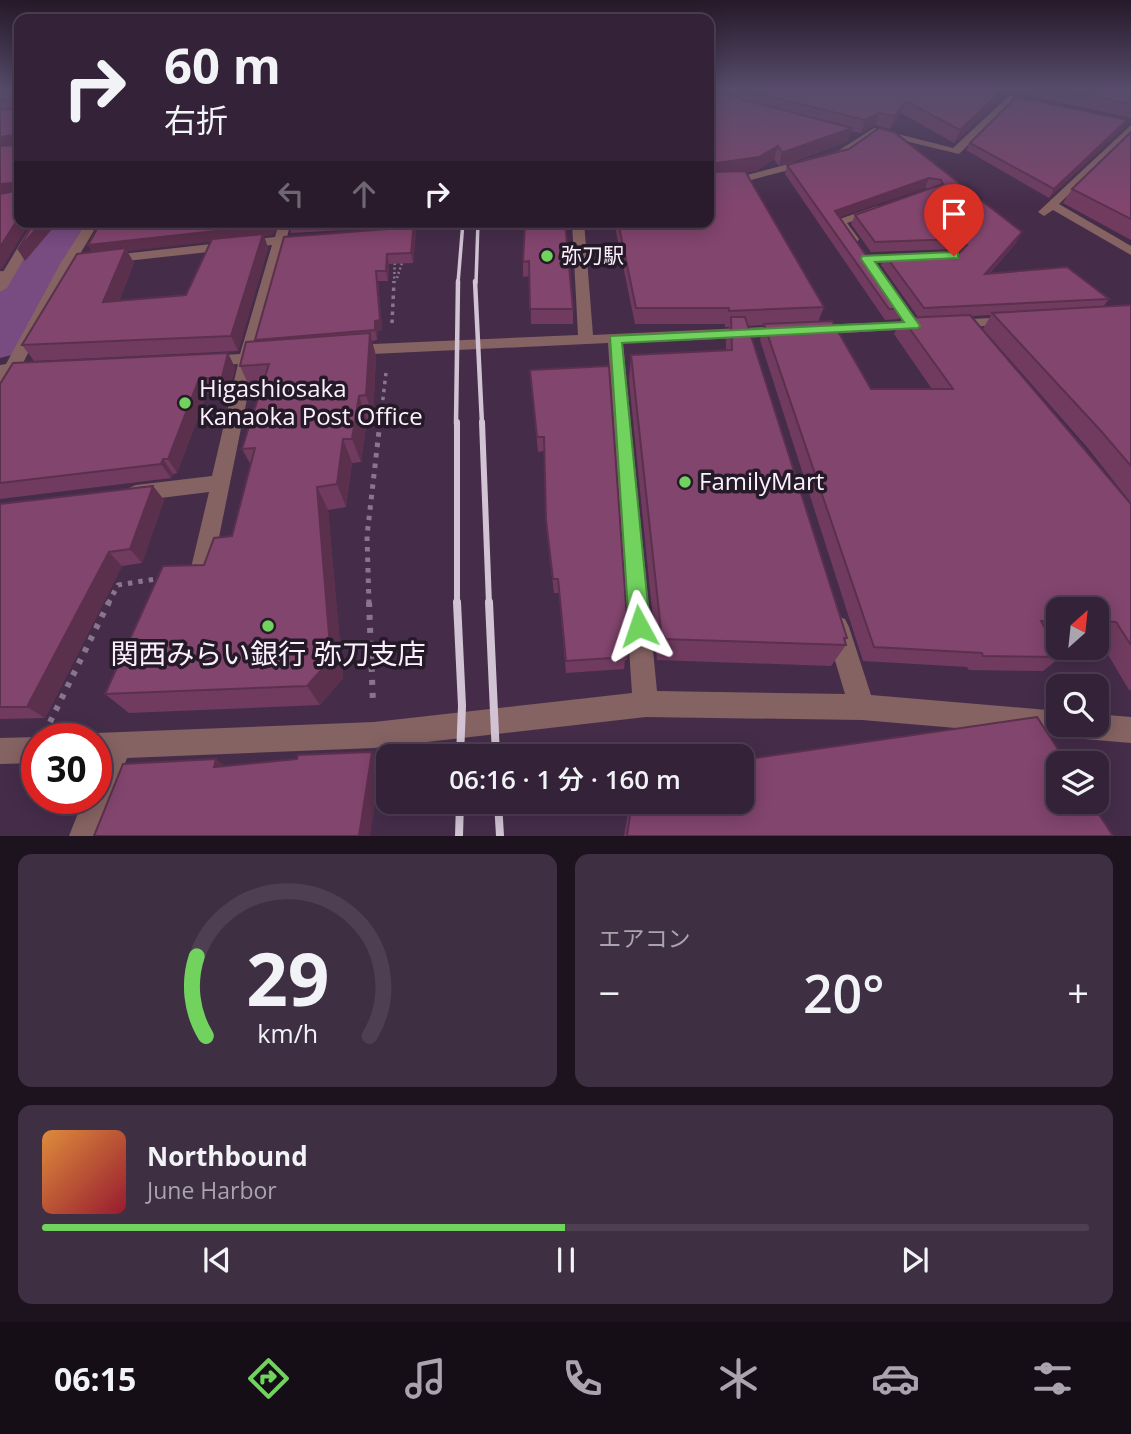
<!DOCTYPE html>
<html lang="ja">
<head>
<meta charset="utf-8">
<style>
  :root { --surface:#342238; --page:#3f2f43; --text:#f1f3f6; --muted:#a9a4ae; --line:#4e3f53; --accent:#71d25e }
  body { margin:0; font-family:"Open Sans","Noto Sans JP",sans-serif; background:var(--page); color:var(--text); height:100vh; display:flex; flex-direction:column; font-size:26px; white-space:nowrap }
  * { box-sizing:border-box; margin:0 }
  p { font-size:23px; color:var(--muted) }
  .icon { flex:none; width:38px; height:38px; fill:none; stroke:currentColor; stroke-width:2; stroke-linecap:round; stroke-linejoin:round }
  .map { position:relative; height:836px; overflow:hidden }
  .panel { display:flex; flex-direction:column; gap:18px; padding:18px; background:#1d131f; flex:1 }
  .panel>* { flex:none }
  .top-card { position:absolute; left:14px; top:14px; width:700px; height:214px; border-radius:14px; box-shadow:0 4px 18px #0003,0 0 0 2px var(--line); background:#342238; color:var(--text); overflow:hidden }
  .needle { width:46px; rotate:27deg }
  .tools { position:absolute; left:1046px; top:597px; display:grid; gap:14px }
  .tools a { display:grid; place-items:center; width:63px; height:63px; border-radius:14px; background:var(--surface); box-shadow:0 4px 18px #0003,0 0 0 2px var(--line); font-size:35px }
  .speed { position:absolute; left:21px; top:723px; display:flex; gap:14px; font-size:35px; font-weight:700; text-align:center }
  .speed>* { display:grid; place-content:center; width:91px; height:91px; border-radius:50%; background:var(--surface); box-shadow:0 4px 18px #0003,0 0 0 2px var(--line); line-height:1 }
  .speed .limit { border:10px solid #d22; background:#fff; color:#111 }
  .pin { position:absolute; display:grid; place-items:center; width:60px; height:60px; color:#fff; margin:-72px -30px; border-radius:50% 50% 50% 0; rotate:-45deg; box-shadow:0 0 7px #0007 }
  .pin .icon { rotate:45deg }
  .me { position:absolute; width:77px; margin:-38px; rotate:355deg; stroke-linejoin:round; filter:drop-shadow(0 0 5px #0008) }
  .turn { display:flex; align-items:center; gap:24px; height:147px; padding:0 35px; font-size:32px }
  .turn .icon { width:91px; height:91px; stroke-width:2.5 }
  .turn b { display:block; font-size:49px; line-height:60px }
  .lanes { display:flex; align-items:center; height:66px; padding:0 35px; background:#0003; justify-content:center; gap:35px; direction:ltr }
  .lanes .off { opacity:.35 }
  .big { font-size:52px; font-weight:600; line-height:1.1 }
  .panel .widget { flex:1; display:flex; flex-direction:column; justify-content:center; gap:10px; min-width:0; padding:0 24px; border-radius:14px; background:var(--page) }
  .panel .dial { align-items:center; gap:0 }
  .dial svg { height:182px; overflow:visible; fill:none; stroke:var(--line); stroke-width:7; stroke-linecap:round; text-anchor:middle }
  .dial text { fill:var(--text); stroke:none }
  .song { display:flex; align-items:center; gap:21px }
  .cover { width:84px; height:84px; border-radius:10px; background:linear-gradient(135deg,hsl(30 70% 55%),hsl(350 70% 35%)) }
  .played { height:7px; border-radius:4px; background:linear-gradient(90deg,var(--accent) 50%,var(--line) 50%) }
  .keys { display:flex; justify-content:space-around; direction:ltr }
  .heat { display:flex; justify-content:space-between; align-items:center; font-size:38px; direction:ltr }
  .panel .tiles { flex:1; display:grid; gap:18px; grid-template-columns:1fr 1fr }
  .widget:last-child { grid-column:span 2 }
  .trip { position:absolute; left:376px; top:744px; width:378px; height:70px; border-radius:14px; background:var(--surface); box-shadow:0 4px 18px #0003,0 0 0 2px var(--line); font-weight:600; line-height:70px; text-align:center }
  .tabs { display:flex; height:112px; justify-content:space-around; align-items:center; background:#150e16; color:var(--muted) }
  .tabs .icon { width:49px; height:49px }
  .tabs .selected { color:var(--accent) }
  .tabs b { font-size:32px; color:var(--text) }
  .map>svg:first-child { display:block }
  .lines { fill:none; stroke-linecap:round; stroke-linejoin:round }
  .river { fill:#784b81; fill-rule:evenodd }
  .path-far3 { stroke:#89768d; stroke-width:2.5; stroke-dasharray:2 2.5; stroke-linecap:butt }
  .path-far2 { stroke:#89768d; stroke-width:3.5; stroke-dasharray:3.5 4.5; stroke-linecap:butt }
  .path-far1 { stroke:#89768d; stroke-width:5; stroke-dasharray:4.5 6; stroke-linecap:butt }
  .path { stroke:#89768d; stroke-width:6; stroke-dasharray:5 8; stroke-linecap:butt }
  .service { fill:#856362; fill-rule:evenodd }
  .minor { fill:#856362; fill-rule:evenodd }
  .rail-far3 { stroke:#d1c3d4; stroke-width:3.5 }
  .rail-far2 { stroke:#d1c3d4; stroke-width:4.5 }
  .rail-far1 { stroke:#d1c3d4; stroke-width:6 }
  .rail { stroke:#d1c3d4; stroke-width:8 }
  .wall { fill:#703b5f; fill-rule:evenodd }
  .shaded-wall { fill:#5b304d }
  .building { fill:#82456e; stroke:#5b304d; stroke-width:2 }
  .route { fill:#71d25e; stroke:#49883d; stroke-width:2 }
  .poi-dot { fill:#71d25e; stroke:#251a27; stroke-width:2.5 }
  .labels { text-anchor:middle; stroke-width:7; stroke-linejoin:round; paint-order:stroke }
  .far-poi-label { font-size:21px; fill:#fcf0fe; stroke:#251a27; text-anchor:start }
  .poi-label { font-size:24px; fill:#fcf0fe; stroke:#251a27; text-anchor:start }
  .near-poi-label { font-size:28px; fill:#fcf0fe; stroke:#251a27 }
</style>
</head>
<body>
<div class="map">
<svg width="1131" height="836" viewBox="0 0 1131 836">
  <rect width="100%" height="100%" fill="#452d4a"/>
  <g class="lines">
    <polygon class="river" points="40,222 92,222 23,352 0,358 0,282"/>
    <g class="path-far3">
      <polyline points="415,228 432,227"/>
      <polyline points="397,278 402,263"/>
      <polyline points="394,283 395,258"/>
    </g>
    <g class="path-far2">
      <polyline points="392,323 394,281"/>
      <polyline points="380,424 386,373"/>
    </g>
    <g class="path-far1">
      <polyline points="108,604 118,585 162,578"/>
      <polyline points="369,604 367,536 380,422"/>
    </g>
    <g class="path">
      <polyline points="369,602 373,703"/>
      <polyline points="50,722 109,602"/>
    </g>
    <g class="service">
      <polygon points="877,206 881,208 881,212 847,223 859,239 857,242 849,242 834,221"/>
      <polygon points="33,222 45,222 7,288 0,292 0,277"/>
      <polygon points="905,254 910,255 910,261 867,263 860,259 867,255"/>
    </g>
    <g class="minor">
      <polygon points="1011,94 1014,99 959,154 876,134 846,155 732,185 709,184 709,178 732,179 838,151 874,128 953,148"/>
      <polygon points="1131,125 1131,133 1059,204 1131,246 1131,255 1053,210 1044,216 1038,212"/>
      <polygon points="87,222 99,222 77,259 275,237 279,222 291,222 256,353 270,354 272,358 270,362 254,364 212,572 209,579 201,582 193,579 190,572 209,492 136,501 129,498 126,493 129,488 136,485 212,476 238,364 208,366 200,361 208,356 240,354 272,245 72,267 23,363 36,364 38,368 36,372 17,374 6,395 0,397 0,365 6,364 60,264"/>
      <polygon points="572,222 584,222 593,335 785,326 793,331 785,336 623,343 657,691 845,694 825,627 829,619 837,616 845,619 849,627 871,695 1059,711 1059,724 1097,724 1097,714 1131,717 1131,743 862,720 646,717 374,748 127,758 98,836 69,836 84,798 96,798 96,768 100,759 96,759 96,738 86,738 96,733 374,722 632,693 608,343 351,355 343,350 351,345 578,335"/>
      <polygon points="0,271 12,272 14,275 12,278 0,279"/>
      <polygon points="1009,317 1014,318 1014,324 953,328 946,324 953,320"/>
      <polygon points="921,321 926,322 926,328 813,335 805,330 813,325"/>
      <polygon points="37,737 42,738 37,738 37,763 0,764 0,738"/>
    </g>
    <g class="rail-far3">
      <polyline points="458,283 463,222"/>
      <polyline points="476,283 478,222"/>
    </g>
    <g class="rail-far2">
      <polyline points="475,281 482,424"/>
      <polyline points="456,424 458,281"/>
    </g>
    <g class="rail-far1">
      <polyline points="457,422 457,604"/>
      <polyline points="482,422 489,604"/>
    </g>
    <g class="rail">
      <polyline points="457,602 462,706 460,756"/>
      <polyline points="489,602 496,756"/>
      <polyline points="498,802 500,836"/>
      <polyline points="459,836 460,802"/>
    </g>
  </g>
  <g class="wall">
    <polygon points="0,88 19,88 2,269 0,269 0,109 12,109 0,108"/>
    <polygon points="709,88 1131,88 1131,118 1003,90 999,100 954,143 901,113 890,129 875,125 861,133 851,131 848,141 784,165 779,166 774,159 756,171 746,172 824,307 818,322 871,389 932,389 894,334 902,318 918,317 881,265 885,255 959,253 954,249 871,252 851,224 855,215 929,188 925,188 839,217 904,309 899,319 885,320 785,174 787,165 849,149 879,128 1017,242 989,274 1109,299 1103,307 1131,305 1131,503 1087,447 983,329 991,315 971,316 1131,504 1131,690 1129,690 1097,636 1097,609 1059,609 1059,636 1049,636 1061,657 1043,671 969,670 967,667 863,661 760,340 764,325 748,326 847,638 845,641 846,645 831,666 657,660 629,380 631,355 726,350 726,341 729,327 725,327 725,324 635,324 614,222 709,222"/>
    <polygon points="1123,128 1049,198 966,150 970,143"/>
    <polygon points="1131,132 1131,240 1063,203 1072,189"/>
    <path d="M 101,222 L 278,222 L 273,235 L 264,236 L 268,248 L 238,351 L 34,361 L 22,345 L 92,252 L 88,245 ZM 211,241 L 186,295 L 119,301 L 134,263 L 127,251 Z"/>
    <polygon points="288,222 417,222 413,263 389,264 388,281 378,281 382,330 378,331 377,340 372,341 376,356 373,418 367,419 361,462 352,463 346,507 328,510 343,678 320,705 129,713 105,694 204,565 232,536 251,465 242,449 261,389 251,390 240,366 256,342 255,340 400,228 400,227 291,233"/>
    <polygon points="525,222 573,309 573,324 531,324 530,276 523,277 523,262"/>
    <polygon points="228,353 235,368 229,392 207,394 177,473 173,474 171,478 0,499 0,384"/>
    <polygon points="530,370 629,647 627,660 625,660 624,669 566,673 559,593 554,593 547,535 544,451 538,452"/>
    <polygon points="153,486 164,500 142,563 122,566 45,718 0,719 0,504"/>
    <polygon points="630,802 742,802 1113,836 624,836"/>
  </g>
  <g class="shaded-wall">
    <polygon points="1004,88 999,100 954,143 960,130"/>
    <polygon points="906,101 901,113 890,129 895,116"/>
    <polygon points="879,113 875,125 861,133 865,120"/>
    <polygon points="1127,120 1123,128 1049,198 1054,189"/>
    <polygon points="852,128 848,141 779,166 782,152"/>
    <polygon points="15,135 19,145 0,147 0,137"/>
    <polygon points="778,146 774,159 756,171 709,178 709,164"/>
    <polygon points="929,178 925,188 832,220 835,211"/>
    <polygon points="12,183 19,193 0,195 0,184"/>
    <polygon points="19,217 19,222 30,222 2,269 0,269 0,247"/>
    <polygon points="42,222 58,222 25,261 18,250"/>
    <polygon points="271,222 278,222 273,235 264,236 268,248 238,351 231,336 262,236 127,251 134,263 112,317 103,302 93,255 88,245"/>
    <polygon points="414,222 417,222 413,263 411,253"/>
    <polygon points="1022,232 1017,242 979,284 985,274"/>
    <polygon points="387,254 389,264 388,281 386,271"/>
    <polygon points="376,271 378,281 382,330 378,331 377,340 375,330"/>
    <polygon points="370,333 376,356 373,418 366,395"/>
    <polygon points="228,353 235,368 229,392 222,377"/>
    <polygon points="199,379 207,394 177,473 168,459"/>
    <polygon points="359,396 367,419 361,462 352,439"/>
    <polygon points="343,439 352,463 346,507 337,484"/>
    <polygon points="163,459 173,474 171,478 161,464"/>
    <polygon points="153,486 164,500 142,563 130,549"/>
    <polygon points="317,487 328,510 343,678 320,705 307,686"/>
    <polygon points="109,552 122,566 45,718 27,707"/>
    <polygon points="372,752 381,765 370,836 359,836"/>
    <polygon points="216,759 232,772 214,767"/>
  </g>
  <g class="building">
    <polygon points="0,88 19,88 19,217 0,247 0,194 15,191 12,183 0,184 0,146 15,145 15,135 0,137 0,109 14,109 16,101 0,100"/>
    <polygon points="709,88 710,88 710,91 852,128 787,151 782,152 778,146 759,157 709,164"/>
    <polygon points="736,88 1004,88 960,130 906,101 895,116 879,113 865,120"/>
    <polygon points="1055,88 1131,88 1131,104"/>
    <polygon points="1016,97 1127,120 1054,189 970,143"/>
    <polygon points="879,128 894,132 1022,232 985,274 1067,267 1109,299 924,308 885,255 959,253 967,245 959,239 875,242 855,215 943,184 941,180 929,178 835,211 904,309 889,309 787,165 849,149"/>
    <polygon points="1131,132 1131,219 1072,189"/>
    <polygon points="709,164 711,172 745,171 824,307 729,311 729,308 636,308 618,222 709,222"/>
    <polygon points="34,222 42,222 18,250"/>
    <polygon points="101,222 271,222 270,225 88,245"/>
    <polygon points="401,222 414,222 411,253 387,254 386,271 376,271 380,320 375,321 375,330 255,340 284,237 400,228"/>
    <polygon points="525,222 565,222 573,309 530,309 529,261 523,262"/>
    <polygon points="263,234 231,336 22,345 77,254 126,248 103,302 186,295 212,239"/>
    <polygon points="1131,305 1131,466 1101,431 992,313"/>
    <polygon points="970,315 1131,504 1131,645 1116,622 1097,621 1097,609 1059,609 1059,621 1041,621 1061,657 983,656 982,653 874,647 764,324 832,321 871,389 953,389 902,318"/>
    <polygon points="731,317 745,317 847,638 844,638 846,645 662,639 631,355 732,350"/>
    <polygon points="370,333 366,395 359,396 352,439 343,439 337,484 317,487 331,659 307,686 105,694 163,566 204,565 214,538 232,536 255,448 242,449 269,364 240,366 246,342"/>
    <polygon points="228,353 222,377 199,379 168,459 163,459 161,464 0,483 0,384 13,363"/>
    <polygon points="609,366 629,647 624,647 626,657 566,661 558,579 553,579 546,520 544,437 537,437 530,370"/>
    <polygon points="153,486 130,549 109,552 27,707 0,707 0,504"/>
    <polygon points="1037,717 1067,763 1059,763 1059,802 1091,802 1113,836 627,836 632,802 742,802 742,760"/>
    <polygon points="372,752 359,836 94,836 123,764 216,759 214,767 297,759 298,755"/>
  </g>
  <linearGradient id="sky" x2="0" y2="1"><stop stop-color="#261929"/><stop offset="0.43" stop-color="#564c6b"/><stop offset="1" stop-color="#564c6b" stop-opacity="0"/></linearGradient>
  <rect width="1131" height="205" fill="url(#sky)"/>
  <polygon class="route" points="954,252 958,253 958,258 875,262 920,326 918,328 622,343 650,626 647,633 639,636 632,633 629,626 610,336 904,322 861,259 862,256"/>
  <g class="poi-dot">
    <circle cx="547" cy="256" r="7"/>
    <circle cx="185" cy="403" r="7"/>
    <circle cx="685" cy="482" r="7"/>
    <circle cx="268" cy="626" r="7"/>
  </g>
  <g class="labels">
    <g class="far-poi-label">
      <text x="561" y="263">弥刀駅</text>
    </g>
    <g class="poi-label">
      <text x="199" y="397">Higashiosaka<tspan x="199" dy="28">Kanaoka Post Office</tspan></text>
      <text x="699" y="490">FamilyMart</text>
    </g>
    <g class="near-poi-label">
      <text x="268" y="664">関西みらい銀行 弥刀支店</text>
    </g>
  </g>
</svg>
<div class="tools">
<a><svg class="needle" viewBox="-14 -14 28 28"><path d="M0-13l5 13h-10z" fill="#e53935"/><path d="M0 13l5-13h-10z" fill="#a9a4ae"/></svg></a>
<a><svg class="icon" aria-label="search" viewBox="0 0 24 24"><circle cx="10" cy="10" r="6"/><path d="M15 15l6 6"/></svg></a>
<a><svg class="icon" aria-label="layers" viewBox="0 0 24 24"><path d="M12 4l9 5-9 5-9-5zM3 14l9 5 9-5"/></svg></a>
</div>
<div class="speed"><div class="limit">30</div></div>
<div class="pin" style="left:954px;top:256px;background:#d93025"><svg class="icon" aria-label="arrive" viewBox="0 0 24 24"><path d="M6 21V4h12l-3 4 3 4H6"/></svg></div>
<svg class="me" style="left:639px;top:626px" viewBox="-20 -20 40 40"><path d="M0-17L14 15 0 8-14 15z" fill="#71d25e" stroke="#fff" stroke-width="4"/></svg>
<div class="trip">06:16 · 1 分 · 160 m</div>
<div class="top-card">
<div class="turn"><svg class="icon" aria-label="right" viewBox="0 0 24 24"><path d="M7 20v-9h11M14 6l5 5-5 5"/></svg><div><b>60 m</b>右折</div></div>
<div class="lanes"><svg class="icon off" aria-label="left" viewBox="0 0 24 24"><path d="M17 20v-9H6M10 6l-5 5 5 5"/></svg><svg class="icon off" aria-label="ahead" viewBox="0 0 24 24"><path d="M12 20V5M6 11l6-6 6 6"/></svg><svg class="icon" aria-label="right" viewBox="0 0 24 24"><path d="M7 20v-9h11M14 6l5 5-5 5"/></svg></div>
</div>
</div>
<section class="panel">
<div class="tiles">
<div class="widget dial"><svg viewBox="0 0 100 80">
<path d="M14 69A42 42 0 1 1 86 69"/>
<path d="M14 69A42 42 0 0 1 10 34" stroke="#71d25e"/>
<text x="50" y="56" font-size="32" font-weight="700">29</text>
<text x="50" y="72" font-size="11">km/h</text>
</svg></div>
<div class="widget"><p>エアコン</p>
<div class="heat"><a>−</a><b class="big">20°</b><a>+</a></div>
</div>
<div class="widget">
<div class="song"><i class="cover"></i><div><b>Northbound</b><p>June Harbor</p></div></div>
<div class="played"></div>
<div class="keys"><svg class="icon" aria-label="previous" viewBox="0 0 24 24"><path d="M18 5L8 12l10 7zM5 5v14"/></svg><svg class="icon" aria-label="pause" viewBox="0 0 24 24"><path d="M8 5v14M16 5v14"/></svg><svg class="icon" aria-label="next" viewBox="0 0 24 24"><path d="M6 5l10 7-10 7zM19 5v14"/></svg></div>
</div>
</div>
</section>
<nav class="tabs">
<b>06:15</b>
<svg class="icon selected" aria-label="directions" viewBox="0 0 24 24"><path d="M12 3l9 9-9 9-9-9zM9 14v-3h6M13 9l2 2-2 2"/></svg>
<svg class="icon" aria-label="music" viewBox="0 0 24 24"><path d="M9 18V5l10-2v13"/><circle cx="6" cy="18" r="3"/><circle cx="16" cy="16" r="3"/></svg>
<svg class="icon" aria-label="phone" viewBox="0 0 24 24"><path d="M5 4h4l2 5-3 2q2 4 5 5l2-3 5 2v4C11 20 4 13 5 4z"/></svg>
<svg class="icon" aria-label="climate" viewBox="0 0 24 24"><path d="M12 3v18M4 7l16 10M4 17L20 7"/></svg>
<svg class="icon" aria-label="car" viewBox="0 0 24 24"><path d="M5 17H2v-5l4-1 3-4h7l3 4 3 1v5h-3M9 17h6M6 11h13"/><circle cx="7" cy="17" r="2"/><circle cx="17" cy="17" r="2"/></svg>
<svg class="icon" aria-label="filters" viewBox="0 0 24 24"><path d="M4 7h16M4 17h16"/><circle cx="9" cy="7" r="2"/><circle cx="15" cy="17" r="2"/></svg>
</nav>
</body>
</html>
